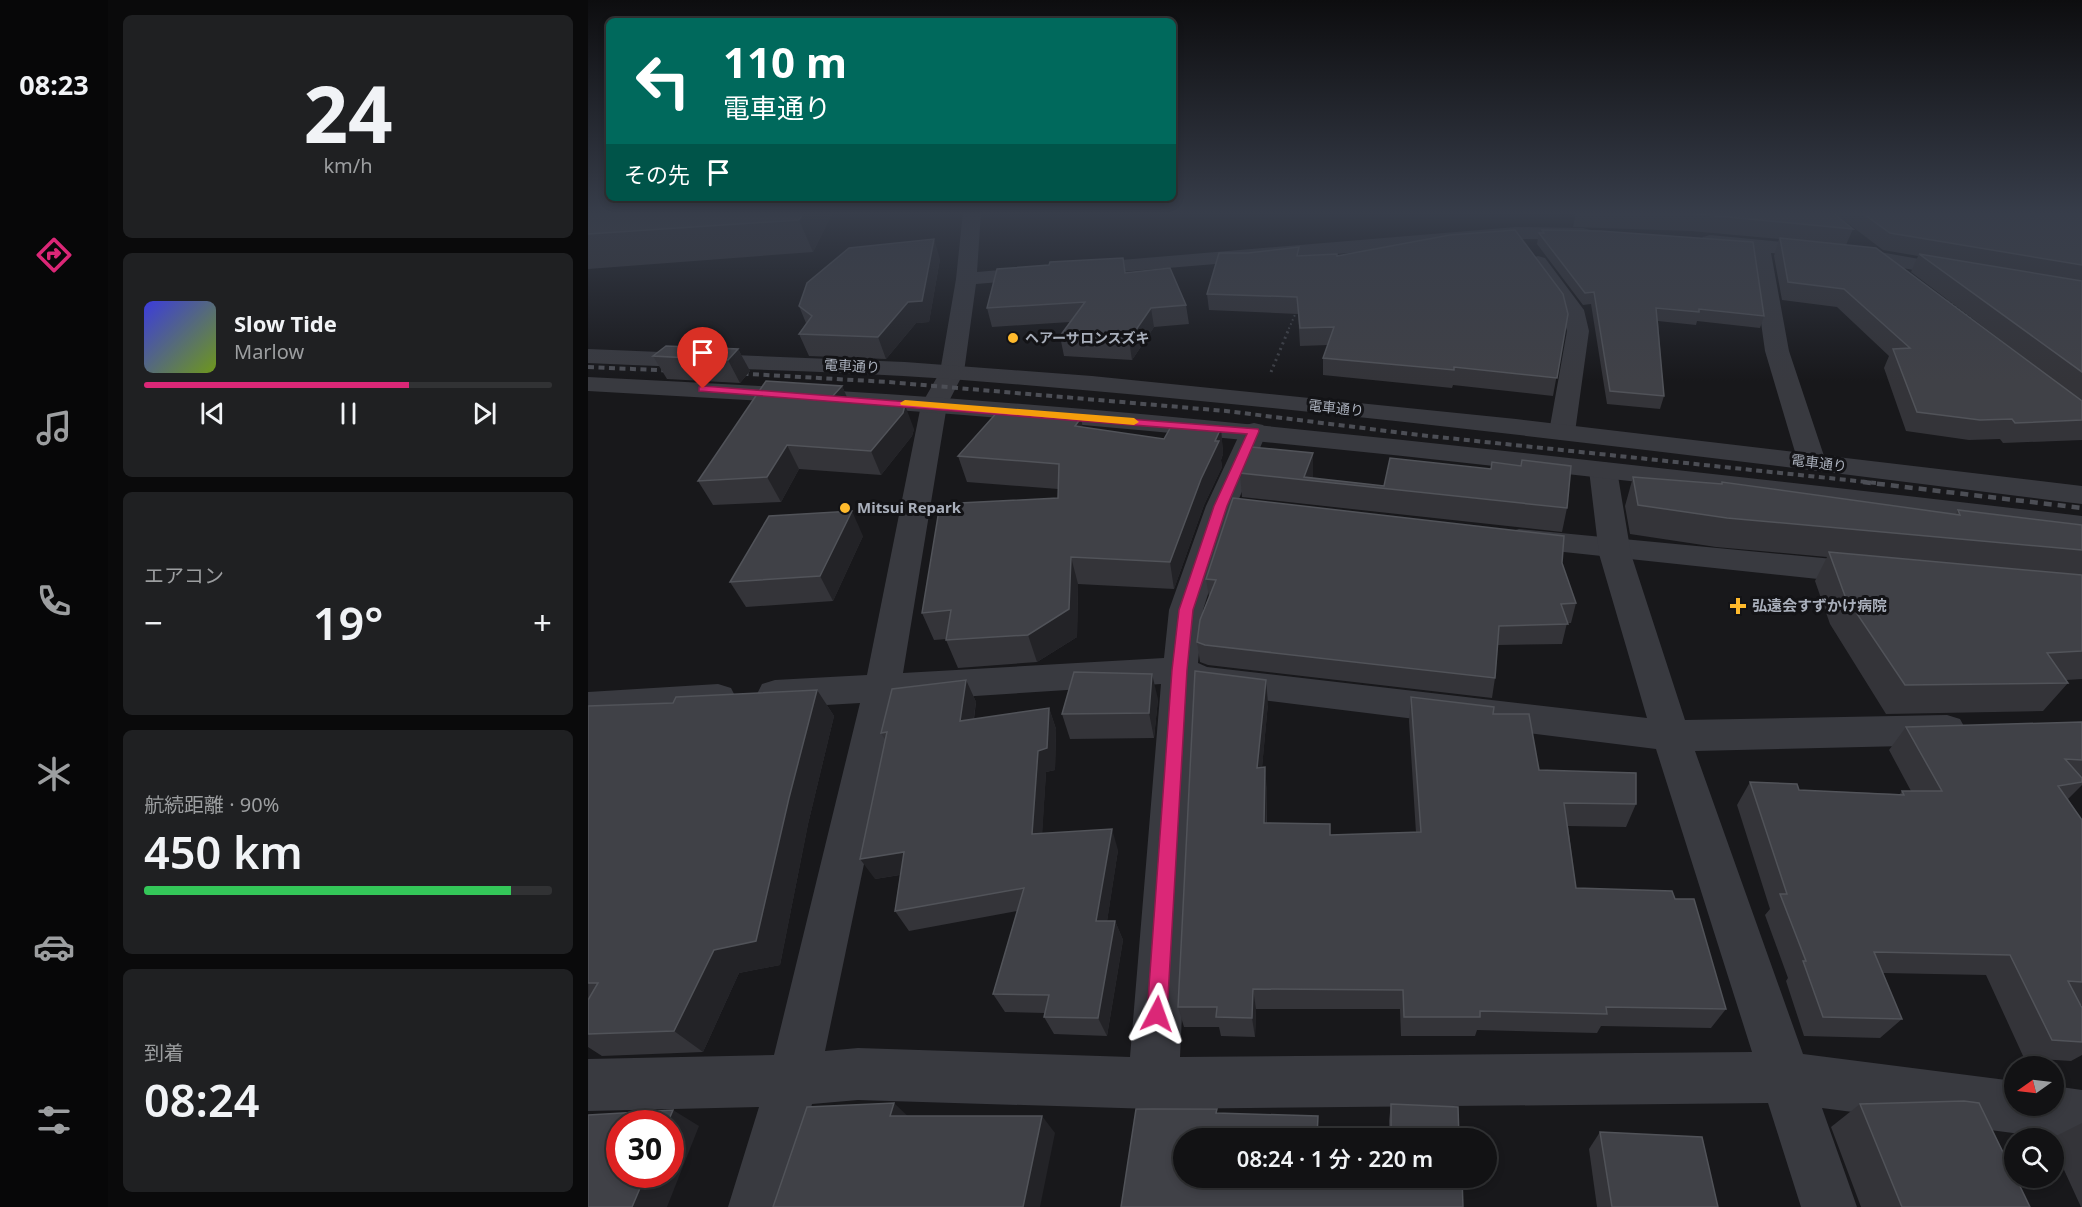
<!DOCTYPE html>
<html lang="ja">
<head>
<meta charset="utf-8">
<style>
  :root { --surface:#121214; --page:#1f2022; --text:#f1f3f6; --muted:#9c9ea0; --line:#313234; --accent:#db2777 }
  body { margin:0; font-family:"Noto Sans","Noto Sans JP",sans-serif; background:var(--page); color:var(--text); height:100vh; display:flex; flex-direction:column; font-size:22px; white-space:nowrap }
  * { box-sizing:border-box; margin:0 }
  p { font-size:20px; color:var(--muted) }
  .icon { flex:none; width:33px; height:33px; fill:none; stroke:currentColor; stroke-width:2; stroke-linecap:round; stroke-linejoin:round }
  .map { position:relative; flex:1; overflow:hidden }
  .side { display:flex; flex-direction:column; gap:15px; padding:15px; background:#0a0a0b; width:480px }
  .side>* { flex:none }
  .guide { position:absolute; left:18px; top:18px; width:570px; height:183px; border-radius:9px; box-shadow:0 3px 9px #0003,0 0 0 2px var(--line); background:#00695c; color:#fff; overflow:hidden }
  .needle { width:39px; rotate:256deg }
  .tools { position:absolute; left:1416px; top:1056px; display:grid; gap:12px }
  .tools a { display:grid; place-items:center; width:60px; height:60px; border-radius:50%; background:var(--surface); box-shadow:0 3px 9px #0003,0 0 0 2px var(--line); font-size:30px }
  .speed { position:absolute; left:18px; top:1110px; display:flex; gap:12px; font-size:30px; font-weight:700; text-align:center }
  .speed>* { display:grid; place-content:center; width:78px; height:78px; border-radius:50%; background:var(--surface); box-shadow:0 3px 9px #0003,0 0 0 2px var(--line); line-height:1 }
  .speed .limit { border:9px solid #d22; background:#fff; color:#111 }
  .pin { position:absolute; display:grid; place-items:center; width:51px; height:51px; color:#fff; margin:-62px -26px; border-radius:50% 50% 50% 0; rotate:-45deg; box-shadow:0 0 6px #0007 }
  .pin .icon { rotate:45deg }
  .me { position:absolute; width:66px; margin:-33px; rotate:4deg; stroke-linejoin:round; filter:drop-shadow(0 0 4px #0008) }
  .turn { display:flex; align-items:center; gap:21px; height:126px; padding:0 18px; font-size:27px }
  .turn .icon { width:78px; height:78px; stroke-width:2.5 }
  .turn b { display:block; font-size:42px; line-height:51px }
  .then { display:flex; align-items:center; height:57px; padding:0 18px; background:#0003; gap:12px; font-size:22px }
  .big { font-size:45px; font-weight:600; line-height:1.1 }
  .side .tile { flex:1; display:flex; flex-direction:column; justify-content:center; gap:9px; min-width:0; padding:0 21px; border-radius:9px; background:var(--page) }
  .side .dial { align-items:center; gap:0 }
  .dial b { font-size:78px; line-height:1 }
  .song { display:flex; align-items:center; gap:18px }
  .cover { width:72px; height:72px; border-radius:9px; background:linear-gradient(135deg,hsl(240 70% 55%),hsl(80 70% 35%)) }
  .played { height:6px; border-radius:3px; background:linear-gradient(90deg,var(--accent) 65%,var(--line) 65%) }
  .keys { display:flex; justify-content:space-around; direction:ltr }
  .heat { display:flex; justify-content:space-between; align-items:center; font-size:33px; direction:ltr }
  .charge { height:9px; border-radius:4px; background:linear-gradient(90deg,#34c759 90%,var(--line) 0) }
  .trip { position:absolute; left:585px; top:1128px; width:324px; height:60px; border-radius:30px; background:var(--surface); box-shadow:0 3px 9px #0003,0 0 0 2px var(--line); font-weight:600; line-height:60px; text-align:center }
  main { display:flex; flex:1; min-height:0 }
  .dock { display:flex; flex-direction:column; width:108px; justify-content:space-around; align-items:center; background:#070708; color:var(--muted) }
  .dock .icon { width:42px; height:42px }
  .dock .selected { color:var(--accent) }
  .dock b { font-size:27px; color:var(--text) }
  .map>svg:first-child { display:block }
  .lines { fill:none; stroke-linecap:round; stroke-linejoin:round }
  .path-far1 { stroke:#3f4147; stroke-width:2; stroke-dasharray:1.5 3; stroke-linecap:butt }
  .path { stroke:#3f4147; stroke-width:3; stroke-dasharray:2 4; stroke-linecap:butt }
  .pedestrian { fill:#393a40; fill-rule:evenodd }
  .minor { fill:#393a40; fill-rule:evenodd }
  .tertiary { fill:#393a40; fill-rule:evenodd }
  .rail-far1 { stroke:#4c4e55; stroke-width:4; stroke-dasharray:6 4.5; stroke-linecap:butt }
  .rail { stroke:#4c4e55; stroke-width:4.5; stroke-dasharray:8 6; stroke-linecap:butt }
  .wall { fill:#343439 }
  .shaded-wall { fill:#232327 }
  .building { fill:#404147; stroke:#515359; stroke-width:1.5 }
  .route { fill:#db2777; stroke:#8e194d; stroke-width:1.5 }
  .slow { fill:#f59e0b }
  .poi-dot { fill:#ffba2c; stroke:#131316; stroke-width:2 }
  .labels { text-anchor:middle; stroke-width:6; stroke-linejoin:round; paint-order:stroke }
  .far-poi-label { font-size:14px; font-weight:bold; fill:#a9afbb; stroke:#131316; text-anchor:start }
  .far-street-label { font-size:14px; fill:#a9afbb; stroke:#131316 }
  .poi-label { font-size:15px; font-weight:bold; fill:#a9afbb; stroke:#131316; text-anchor:start }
</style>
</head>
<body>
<main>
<nav class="dock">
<b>08:23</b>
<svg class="icon selected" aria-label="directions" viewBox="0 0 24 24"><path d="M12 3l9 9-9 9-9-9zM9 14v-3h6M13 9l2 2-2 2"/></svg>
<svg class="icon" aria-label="music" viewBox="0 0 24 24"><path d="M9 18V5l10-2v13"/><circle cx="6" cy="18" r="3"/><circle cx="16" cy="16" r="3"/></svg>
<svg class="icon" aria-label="phone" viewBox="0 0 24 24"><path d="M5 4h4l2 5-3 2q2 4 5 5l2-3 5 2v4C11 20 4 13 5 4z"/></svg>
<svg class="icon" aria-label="climate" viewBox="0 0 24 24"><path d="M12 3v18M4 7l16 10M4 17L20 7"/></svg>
<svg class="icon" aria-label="car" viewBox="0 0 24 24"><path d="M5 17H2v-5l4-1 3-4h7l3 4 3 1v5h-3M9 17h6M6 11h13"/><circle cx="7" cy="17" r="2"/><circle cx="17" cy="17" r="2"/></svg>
<svg class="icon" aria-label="filters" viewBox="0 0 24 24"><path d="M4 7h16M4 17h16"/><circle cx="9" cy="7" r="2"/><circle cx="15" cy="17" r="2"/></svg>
</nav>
<section class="side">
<div class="tile dial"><b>24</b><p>km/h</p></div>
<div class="tile">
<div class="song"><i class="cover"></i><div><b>Slow Tide</b><p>Marlow</p></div></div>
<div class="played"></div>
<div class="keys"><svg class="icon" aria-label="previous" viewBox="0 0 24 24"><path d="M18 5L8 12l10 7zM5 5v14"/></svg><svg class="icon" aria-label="pause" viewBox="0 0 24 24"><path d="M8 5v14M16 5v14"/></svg><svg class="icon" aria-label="next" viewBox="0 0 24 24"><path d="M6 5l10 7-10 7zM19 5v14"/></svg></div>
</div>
<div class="tile"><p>エアコン</p>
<div class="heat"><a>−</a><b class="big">19°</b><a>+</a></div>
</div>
<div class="tile"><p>航続距離 · 90%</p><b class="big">450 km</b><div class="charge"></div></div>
<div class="tile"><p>到着</p><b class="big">08:24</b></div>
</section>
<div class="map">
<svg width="1494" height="1207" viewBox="0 0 1494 1207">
  <rect width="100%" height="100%" fill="#18181b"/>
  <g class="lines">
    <g class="path-far1">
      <polyline points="1360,301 1385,320"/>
      <polyline points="699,333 709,310"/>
    </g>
    <polyline class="path" points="683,372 700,331"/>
    <polygon class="pedestrian" points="931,529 1277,562 1288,565 1293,573 1288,581 1277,584 920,546 916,539 920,532"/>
    <g class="minor">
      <path d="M 375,212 L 393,212 L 389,272 L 928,227 L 995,228 L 1002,230 L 1004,234 L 1002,238 L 995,240 L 928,239 L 388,284 L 376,372 L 359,405 L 315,673 L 576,658 L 581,610 L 618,506 L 653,431 L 657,425 L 666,423 L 675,425 L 679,431 L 648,506 L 615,610 L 610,663 L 619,667 L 1059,718 L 1011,554 L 1001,470 L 1005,464 L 1015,462 L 1025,464 L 1029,470 L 1043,554 L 1097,720 L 1359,715 L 1372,719 L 1378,730 L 1372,741 L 1359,745 L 1107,751 L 1215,1054 L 1426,1081 L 1426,1106 L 1466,1106 L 1466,1086 L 1494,1090 L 1494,1142 L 1234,1108 L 1269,1207 L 1213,1207 L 1180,1103 L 565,1109 L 270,1100 L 224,1104 L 196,1207 L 140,1207 L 171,1107 L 0,1111 L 0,1059 L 186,1055 L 272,703 L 187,708 L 174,704 L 169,694 L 174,684 L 187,680 L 279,675 L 333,405 L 352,372 L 368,279 ZM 573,684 L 542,1057 L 270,1048 L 237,1051 L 310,701 ZM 609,692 L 1068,749 L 1164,1052 L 592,1057 Z"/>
      <polygon points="1122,235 1286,251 1371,266 1378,268 1381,272 1378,276 1371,278 1286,263 1183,253 1201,351 1238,462 1234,468 1224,470 1214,468 1210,462 1177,351 1163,251 1115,245 1112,241 1115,237"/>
      <polygon points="950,256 957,258 996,310 1001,331 987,432 983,438 974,440 965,438 961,432 979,331 974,310 940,262 943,258"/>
      <polygon points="130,684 143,688 148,698 143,708 130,712 0,720 0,692"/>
    </g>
    <g class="tertiary">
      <path d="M 0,349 L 317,362 L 504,376 L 928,419 L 1494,486 L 1494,504 C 1117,457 740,408 362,379 C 241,370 121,369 0,363 Z"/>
      <path d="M 0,377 C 188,386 376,398 564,415 C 875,444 1184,481 1494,516 L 1494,534 C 1122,490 750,445 376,415 C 251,405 126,398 0,391 Z"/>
    </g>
    <g class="rail-far1">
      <polyline points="0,367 90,371"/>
      <polyline points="144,373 300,382 638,411 831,435 1288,483"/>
    </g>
    <polyline class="rail" points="1275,482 1494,508"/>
  </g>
  <g class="wall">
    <polygon points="0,212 245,212 225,252 0,269"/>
    <polygon points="988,212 1244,212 1265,229 1258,245 1463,378 1323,272 1330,256 1295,250 1245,212 1494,212 1494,440 1415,443 1412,439 1381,440 1318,431 1296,368 1301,356 1249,307 1194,300 1186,256 1191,239 1103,231 985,227"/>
    <polygon points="954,230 1176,316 1172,328 1109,321 1108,325 1070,321 1076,396 1072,409 1019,404 1003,304 995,305 949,244 951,233 954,233"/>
    <polygon points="711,247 711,256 749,256 980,314 965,396 865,385 864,388 735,375 735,358 740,345 712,346 710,314 621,310 619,294 660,253"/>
    <polygon points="352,259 341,322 328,323 298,359 221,356 211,334 218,323 211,306"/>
    <polygon points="538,273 598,305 601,324 566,327 544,360 476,356 472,336 482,322 404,327 399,308"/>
    <polygon points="150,349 162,371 152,383 79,379 65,356"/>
    <polygon points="254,386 260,399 326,429 324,436 293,475 211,469 193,502 125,505 110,481"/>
    <polygon points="495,427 576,439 633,428 635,454 633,460 634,467 616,505 586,589 490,584 489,637 449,662 370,668 358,640 359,639 346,640 334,613 470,498 470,489 379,482 370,456"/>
    <polygon points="652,473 725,477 725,478 979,508 974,532 654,497"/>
    <polygon points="1045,477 1133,484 1134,482 1367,515 1370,510 1494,525 1494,679 1478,680 1480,683 1455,711 1298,714 1242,624 1227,581 1239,557 1128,547 1042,534 1037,506"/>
    <polygon points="275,536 245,601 158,607 142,582"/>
    <polygon points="974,563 988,603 983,623 979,623 974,644 910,645 907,678 904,698 620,665 612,662 609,642 621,597 618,579"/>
    <polygon points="378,680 388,702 386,719 461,708 468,729 467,770 458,772 454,833 530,850 519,921 527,921 535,940 519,1036 466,1034 456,1017 457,1013 417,1012 405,994 429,911 321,931 307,911 312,875 287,879 298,741 293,733"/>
    <polygon points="229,690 246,716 220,824 192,965 151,973 115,1052 14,1056 0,1047 0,706 85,703"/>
    <polygon points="823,697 905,714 951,770 1048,804 1038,827 980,826 988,888 1087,899 1138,1009 1123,1028 1013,1026 1009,1033 889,1030 887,1036 813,1036 812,1009 668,1009 667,1037 633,1036 631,1027 596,1027 590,1007 680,703 674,767 679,790 679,823 742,835 828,833 821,721"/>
    <polygon points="570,699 566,738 482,739 474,714"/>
    <polygon points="1318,727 1494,760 1494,785 1480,799 1494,820 1494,1005 1492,1005 1494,1008 1494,1055 1483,1061 1436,1058 1398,975 1295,973 1314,1019 1292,1038 1216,1036 1198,981 1200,978 1177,915 1182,909 1149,805 1162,782 1211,790 1312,794 1314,791 1323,791 1301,750"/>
    <polygon points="803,1104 871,1138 801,1138 801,1120"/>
    <polygon points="1272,1104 1442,1207 1273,1207 1243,1127"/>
    <polygon points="1494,1123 1494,1207 1493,1207 1466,1148 1466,1138 1464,1138"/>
    <polygon points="1012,1132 1130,1207 1009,1207 1001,1149"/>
  </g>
  <g class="shaded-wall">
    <polygon points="216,212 245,212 225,252 211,220"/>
    <polygon points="346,239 352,259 341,322 328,323 298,359 290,337"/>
    <polygon points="563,308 566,327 544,360 541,340"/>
    <polygon points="150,349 162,371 152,383 140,360"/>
    <polygon points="254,386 264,409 244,397"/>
    <polygon points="317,405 326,429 324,436 293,475 283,451"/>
    <polygon points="493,418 498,444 487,426"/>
    <polygon points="633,428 635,454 633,460 634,467 616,505 586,589 582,562 627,441"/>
    <polygon points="199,445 211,469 193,502 179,477"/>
    <polygon points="725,453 725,477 724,481 716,477"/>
    <polygon points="264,511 275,536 245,601 232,576"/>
    <polygon points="483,557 490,584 489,637 449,662 440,635"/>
    <polygon points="564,674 570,699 566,738 561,713"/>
    <polygon points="378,680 388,702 382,742 372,721"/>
    <polygon points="678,680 680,703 672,790 669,768"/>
    <polygon points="229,690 246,716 220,824 192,965 151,973 115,1052 86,1031 201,798"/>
    <polygon points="461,708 468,729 467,770 458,772 453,855 444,834 450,751"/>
    <polygon points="677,767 679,790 678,845 676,823"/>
    <polygon points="524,829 530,850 516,941 508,921"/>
    <polygon points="316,852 329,872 287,879 272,859"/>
    <polygon points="527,921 535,940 519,1036 510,1018"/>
    <polygon points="665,989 668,1009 667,1037 664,1018"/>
    <polygon points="306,1103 325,1121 302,1116"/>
    <polygon points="85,1110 111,1126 79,1207 44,1207 58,1174 82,1174 82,1124 79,1124"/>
    <polygon points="454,1116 467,1133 452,1207 435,1207"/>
    <polygon points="730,1116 730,1138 729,1138"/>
  </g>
  <g class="building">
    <polygon points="0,212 216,212 211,220 0,234"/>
    <polygon points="1056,212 1244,212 1265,229 1108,214"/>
    <polygon points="1273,212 1494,212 1494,265 1302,233"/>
    <polygon points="927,230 975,294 980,314 969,378 866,367 866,370 735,358 746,327 712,328 709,297 619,294 631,253 660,253 711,247 709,256 749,254 749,256 862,235"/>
    <polygon points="954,230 1012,231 1165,242 1176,316 1111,309 1111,312 1068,308 1076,396 1022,391 1006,292 997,293 951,233 956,233"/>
    <polygon points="1192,238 1288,248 1494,401 1494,420 1427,423 1424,419 1392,420 1329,412 1305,349 1322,348 1256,289 1200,282"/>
    <polygon points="346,239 334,301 320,302 290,337 211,334 224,316 211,306 219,283 261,248"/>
    <polygon points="1331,254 1494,281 1494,372"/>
    <polygon points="535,258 537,273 582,268 598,305 563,308 541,340 472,336 497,302 399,308 409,269 461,265 462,262"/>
    <polygon points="78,346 150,349 140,360 65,356"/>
    <polygon points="178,381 254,386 244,397 317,405 315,413 283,451 199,445 179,477 110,481"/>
    <polygon points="412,409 493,418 487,426 576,439 585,423 633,428 627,441 631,441 613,479 582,562 483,557 481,609 440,635 358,640 363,610 334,613 352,504 470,498 471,464 370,456"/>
    <polygon points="663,447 725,453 716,477 796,486 802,458 903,469 904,462 933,466 934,460 983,466 979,508 652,473"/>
    <polygon points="1045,477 1134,484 1134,482 1372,515 1370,510 1494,525 1494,550 1139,518 1050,505"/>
    <polygon points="645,498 976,536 974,563 988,603 973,604 980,624 911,626 907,678 617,645 609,642 612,620 628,580 618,579"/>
    <polygon points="264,511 232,576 142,582 181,516"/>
    <polygon points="1241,552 1494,575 1494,651 1459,653 1480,683 1317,685 1257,596"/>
    <polygon points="607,671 678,680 669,768 677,767 676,823 742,824 742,835 833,832 823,697 906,707 905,714 941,714 951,770 1048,773 1048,804 976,803 988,888 1084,891 1087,899 1106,899 1138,1009 1018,1007 1019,1014 892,1011 892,1017 816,1017 815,990 665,989 664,1018 628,1017 629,1007 590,1007"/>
    <polygon points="486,672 564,674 561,713 474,714"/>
    <polygon points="378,680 372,721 461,708 459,748 450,751 444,834 524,829 508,921 527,921 510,1018 456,1017 461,995 405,994 436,888 307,911 316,852 272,859 299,732 293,733 304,689"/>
    <polygon points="229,690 201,798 168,941 126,950 86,1031 0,1034 0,1000 10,983 0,983 0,706 85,703 88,697"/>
    <polygon points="1494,722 1494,760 1477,759 1494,778 1494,782 1470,786 1494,820 1494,982 1480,981 1494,1008 1494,1042 1464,1040 1422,955 1286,952 1314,1019 1235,1017 1215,961 1218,961 1192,894 1199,894 1162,782 1209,784 1211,790 1316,795 1314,791 1354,791 1318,727"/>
    <polygon points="1376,1101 1391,1103 1426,1175 1426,1178 1428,1178 1442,1207 1314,1207 1272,1104"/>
    <polygon points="306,1103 302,1116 454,1116 435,1207 185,1207 219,1107"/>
    <polygon points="803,1104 870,1107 871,1138 803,1138"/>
    <polygon points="548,1109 629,1109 628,1113 730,1116 729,1138 596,1138 596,1178 874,1178 875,1207 533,1207"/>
    <polygon points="85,1110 79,1124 32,1124 32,1174 58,1174 44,1207 0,1207 0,1115"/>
    <polygon points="1012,1132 1114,1137 1130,1207 1024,1207"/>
  </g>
  <linearGradient id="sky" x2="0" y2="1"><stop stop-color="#0d0d0f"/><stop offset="0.56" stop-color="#373d4a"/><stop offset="1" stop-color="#373d4a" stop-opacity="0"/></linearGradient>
  <rect width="1494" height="381" fill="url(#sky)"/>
  <polygon class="route" points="115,386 670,429 671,431 639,506 605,610 599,670 579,1014 576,1021 569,1024 562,1021 559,1014 584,670 591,610 626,506 659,434 111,391 111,387"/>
  <polygon class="slow" points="317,400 546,418 551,422 546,425 313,405 312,403"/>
  <g class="poi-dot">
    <circle cx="425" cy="338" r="6"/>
    <circle cx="257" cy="508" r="6"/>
    <path d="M1147 597h6v6h6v6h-6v6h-6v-6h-6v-6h6z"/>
  </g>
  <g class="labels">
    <g class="far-poi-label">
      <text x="437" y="343">ヘアーサロンスズキ</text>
    </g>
    <g class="far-street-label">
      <text transform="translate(264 366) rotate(3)" y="5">電車通り</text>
      <text transform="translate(748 408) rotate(6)" y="5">電車通り</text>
      <text transform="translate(1231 463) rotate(7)" y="5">電車通り</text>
    </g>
    <g class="poi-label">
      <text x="269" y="513">Mitsui Repark</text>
      <text x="1164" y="611">弘遠会すずかけ病院</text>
    </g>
  </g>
</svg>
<div class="tools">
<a><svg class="needle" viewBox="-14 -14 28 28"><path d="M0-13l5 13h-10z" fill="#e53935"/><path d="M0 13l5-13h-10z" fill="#9c9ea0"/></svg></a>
<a><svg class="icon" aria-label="search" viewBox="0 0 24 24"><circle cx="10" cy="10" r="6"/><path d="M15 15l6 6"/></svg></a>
</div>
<div class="speed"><div class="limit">30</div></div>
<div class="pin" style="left:115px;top:389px;background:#d93025"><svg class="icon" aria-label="arrive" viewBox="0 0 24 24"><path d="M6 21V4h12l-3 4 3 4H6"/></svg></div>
<svg class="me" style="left:569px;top:1014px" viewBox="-20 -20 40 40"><path d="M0-17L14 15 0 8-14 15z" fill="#db2777" stroke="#fff" stroke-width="4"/></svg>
<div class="trip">08:24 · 1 分 · 220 m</div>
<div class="guide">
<div class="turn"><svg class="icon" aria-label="left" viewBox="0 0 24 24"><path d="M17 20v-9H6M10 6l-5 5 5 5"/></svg><div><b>110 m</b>電車通り</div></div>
<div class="then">その先<svg class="icon" aria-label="arrive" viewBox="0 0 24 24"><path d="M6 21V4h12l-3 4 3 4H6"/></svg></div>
</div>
</div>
</main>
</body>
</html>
